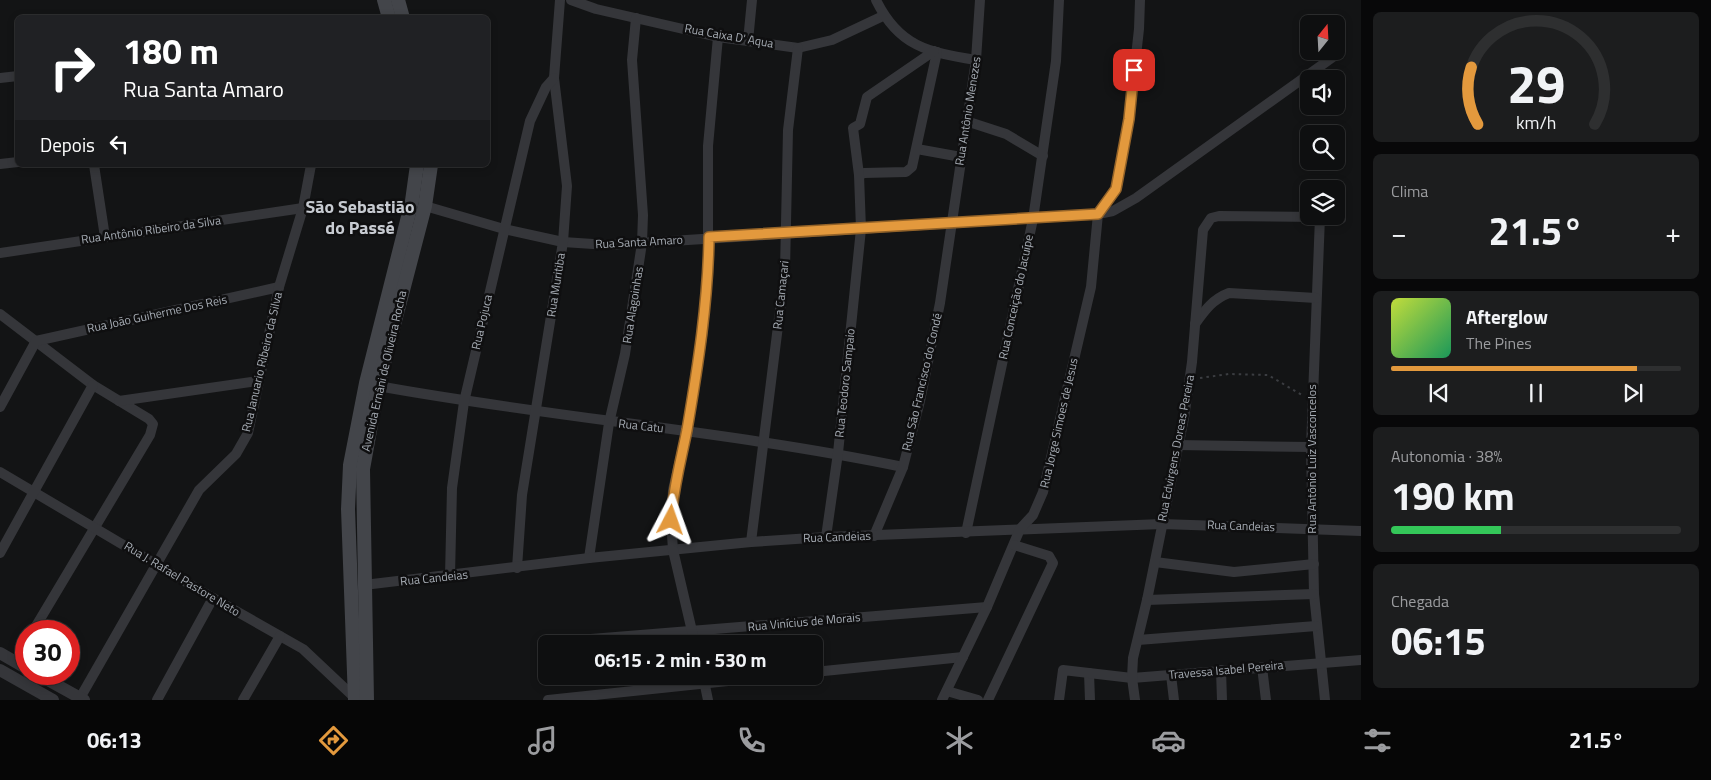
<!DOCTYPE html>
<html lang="pt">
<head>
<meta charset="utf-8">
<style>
  :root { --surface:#0e0f10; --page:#1c1d1e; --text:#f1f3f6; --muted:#9b9c9f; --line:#2e2f30; --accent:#e3993d }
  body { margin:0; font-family:"Titillium Web",sans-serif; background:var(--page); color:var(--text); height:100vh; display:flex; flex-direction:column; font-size:19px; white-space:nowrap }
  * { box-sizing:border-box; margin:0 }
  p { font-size:16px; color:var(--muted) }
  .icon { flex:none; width:28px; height:28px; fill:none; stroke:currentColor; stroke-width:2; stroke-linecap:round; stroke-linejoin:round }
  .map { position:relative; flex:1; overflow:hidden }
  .drawer { display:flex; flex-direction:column; gap:12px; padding:12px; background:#080809; width:350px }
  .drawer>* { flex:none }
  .hud { position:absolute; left:15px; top:15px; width:475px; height:152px; border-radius:8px; box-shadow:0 2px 8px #0003,0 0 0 1px var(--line); background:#202124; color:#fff; overflow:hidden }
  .needle { width:32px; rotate:18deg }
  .fabs { position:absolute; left:1300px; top:15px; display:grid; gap:10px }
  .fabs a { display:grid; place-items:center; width:45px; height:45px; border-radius:8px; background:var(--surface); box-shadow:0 2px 8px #0003,0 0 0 1px var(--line); font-size:25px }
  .speed { position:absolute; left:15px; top:620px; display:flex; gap:10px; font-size:25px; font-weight:700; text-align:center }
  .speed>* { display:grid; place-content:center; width:65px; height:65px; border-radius:50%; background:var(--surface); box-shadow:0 2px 8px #0003,0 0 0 1px var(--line); line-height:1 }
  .speed .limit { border:8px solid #d22; background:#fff; color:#111 }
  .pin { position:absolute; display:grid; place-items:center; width:42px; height:42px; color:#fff; margin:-21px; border-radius:10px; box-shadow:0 2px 8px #0006 }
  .me { position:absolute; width:55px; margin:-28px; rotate:4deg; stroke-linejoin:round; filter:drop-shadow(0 0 4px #0008) }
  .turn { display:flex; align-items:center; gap:18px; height:105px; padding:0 25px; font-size:22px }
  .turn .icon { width:65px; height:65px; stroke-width:2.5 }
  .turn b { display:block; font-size:35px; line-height:42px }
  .then { display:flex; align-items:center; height:48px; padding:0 25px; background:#0003; gap:10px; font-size:19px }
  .big { font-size:38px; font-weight:700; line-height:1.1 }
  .drawer .tile { flex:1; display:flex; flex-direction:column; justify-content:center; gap:8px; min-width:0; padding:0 18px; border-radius:8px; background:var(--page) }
  .drawer .dial { align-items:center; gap:0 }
  .dial svg { height:130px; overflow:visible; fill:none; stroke:var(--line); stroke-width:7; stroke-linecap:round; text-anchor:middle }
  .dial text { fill:var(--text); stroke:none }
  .song { display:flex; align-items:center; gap:15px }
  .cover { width:60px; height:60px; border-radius:8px; background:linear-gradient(135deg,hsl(70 70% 55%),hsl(150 70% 35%)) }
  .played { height:5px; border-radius:2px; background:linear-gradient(90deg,var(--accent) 85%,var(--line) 85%) }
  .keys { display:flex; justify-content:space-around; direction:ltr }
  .heat { display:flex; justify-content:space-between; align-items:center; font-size:28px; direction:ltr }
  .charge { height:8px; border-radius:4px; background:linear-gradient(90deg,#34c759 38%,var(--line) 0) }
  .trip { position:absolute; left:538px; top:635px; width:285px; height:50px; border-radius:8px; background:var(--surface); box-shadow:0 2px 8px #0003,0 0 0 1px var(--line); font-weight:700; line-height:50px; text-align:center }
  .tabs { display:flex; height:80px; justify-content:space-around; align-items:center; background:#060606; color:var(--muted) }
  .tabs .icon { width:35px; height:35px }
  .tabs .on { color:var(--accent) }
  .tabs b { font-size:22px; color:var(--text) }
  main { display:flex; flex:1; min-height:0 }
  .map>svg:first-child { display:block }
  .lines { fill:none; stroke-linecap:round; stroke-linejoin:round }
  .path { stroke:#3b3d41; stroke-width:2; stroke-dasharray:2.5 4; stroke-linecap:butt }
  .minor { stroke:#35363a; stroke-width:10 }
  .tertiary { stroke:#35363a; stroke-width:12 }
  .secondary { stroke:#43454a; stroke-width:14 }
  .route-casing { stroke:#946328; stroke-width:12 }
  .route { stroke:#e3993d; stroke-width:9 }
  .labels { text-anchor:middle; stroke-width:5; stroke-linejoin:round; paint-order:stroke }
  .street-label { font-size:12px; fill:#a6acb4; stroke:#0f0f10 }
  .district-label { font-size:18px; font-weight:bold; fill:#c7cbd1; stroke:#0f0f10 }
</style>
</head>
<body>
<main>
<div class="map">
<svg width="1361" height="700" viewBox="0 0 1361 700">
  <rect width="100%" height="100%" fill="#131415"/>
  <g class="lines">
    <polyline class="path" points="1200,378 1229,374 1268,375 1302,395"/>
    <g class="minor">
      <polyline points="571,0 596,9 718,37 798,48 832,40 883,16"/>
      <path d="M 876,0 C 899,47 928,52 976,60"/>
      <polyline points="748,41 752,0"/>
      <polyline points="0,78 18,76"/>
      <polyline points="966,121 1006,134 1043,156"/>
      <polyline points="917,149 961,157"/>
      <polyline points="0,164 18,162"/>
      <polyline points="94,165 105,237"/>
      <polyline points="859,175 864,173 906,172 912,167 937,52"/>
      <polyline points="425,206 504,229 563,242 608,245 1098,214 1113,211 1136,198 1340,52"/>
      <polyline points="1098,214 1116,189 1119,174 1129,119 1139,29 1140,0"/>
      <polyline points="1320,217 1311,447 1314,594 1325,700"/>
      <polyline points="0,253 303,208"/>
      <polyline points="0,314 93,385 149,419 153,424 150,435 33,631"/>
      <path d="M 1195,324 C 1205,310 1213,299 1229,293 L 1316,298"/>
      <path d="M 378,386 C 553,418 729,431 903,467"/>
      <polyline points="119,401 258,381"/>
      <polyline points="0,407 36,341 279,287"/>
      <polyline points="1177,445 1311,447"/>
      <polyline points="0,472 213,598 303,649 355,698"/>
      <polyline points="966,533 1033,219 1056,61 1059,0"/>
      <polyline points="874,536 903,467 920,401 940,303 976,60 980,0"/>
      <polyline points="826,537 838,453 861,229 859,175 853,128 860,124 867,97 934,51"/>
      <polyline points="751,542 785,270 788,130 798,48"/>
      <polyline points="0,553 93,385"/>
      <polyline points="589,558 609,423 625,354 642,243 643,215 632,60 636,18"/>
      <polyline points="1155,562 1234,572 1314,564"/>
      <polyline points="517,568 522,495 563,242 567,186 554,78 560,0"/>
      <polyline points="450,576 452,488 464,402 530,121 546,87 554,78"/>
      <polyline points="364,585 589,558 751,542 826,537 1162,524 1361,531"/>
      <polyline points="1147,600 1314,594"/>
      <polyline points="591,639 987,607"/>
      <polyline points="1138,640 1316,626"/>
      <polyline points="695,644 673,550 671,520 673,490 687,430 703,331 708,271 708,146 718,37"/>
      <polyline points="15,662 26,643"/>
      <polyline points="1262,667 1266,700"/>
      <polyline points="1221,670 1222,700"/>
      <polyline points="814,672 963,657"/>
      <polyline points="1089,673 1090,700"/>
      <polyline points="1171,675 1174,700"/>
      <polyline points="703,676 708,700"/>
      <polyline points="947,691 978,700"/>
      <polyline points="80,698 199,490 236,454 248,433 279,287 303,208 311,165"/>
      <polyline points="157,700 213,598"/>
      <polyline points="243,700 280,636"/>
      <polyline points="548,700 775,676"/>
      <polyline points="942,700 987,607 1020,529 1033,515 1043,492 1091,287 1098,214"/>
      <polyline points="988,700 1053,563 1049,556 1014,545"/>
      <polyline points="1059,700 1063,670 1132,678 1361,660"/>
      <polyline points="1135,700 1132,678 1133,658 1147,600 1184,418 1192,362 1203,230 1211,218 1219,216 1320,217 1341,219"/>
    </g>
    <g class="tertiary">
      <polyline points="0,653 26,668"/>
      <polyline points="0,670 53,700"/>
      <polyline points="37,674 84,700"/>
    </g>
    <g class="secondary">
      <polyline points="384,0 389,18"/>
      <polyline points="398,0 403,18"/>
      <polyline points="355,700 348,509 350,465 366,383 412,201 417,165"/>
      <polyline points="367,700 363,469 378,386 425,206 431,165"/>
    </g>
  </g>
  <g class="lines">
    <defs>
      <path id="route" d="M 671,520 C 673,489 681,460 687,430 C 698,366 708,302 709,237 L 1098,214 L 1116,189 L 1129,119 L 1134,70"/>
    </defs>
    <use href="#route" class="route-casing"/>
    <use href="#route" class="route"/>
  </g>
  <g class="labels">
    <g class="street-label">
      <text transform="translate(729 36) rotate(10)" y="4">Rua Caixa D' Aqua</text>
      <text transform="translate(968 111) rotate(-81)" y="4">Rua Antônio Menezes</text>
      <text transform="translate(151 230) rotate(-8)" y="4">Rua Antônio Ribeiro da Silva</text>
      <text transform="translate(639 242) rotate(-3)" y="4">Rua Santa Amaro</text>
      <text transform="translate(556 285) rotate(-81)" y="4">Rua Muritiba</text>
      <text transform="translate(781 295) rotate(-84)" y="4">Rua Camaçari</text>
      <text transform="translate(1016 297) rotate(-78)" y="4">Rua Conceição do Jacuípe</text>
      <text transform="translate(633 305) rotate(-81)" y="4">Rua Alagoinhas</text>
      <text transform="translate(157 314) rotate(-12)" y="4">Rua João Guiherme Dos Reis</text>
      <text transform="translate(482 322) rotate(-77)" y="4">Rua Pojuca</text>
      <text transform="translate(262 362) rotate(-77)" y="4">Rua Januario Ribeiro da Silva</text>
      <text transform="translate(384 371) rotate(-77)" y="4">Avenida Ernâni de Oliveira Rocha</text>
      <text transform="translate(922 382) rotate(-77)" y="4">Rua São Francisco do Condé</text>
      <text transform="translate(845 383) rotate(-84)" y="4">Rua Teodoro Sampaio</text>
      <text transform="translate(1059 423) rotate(-77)" y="4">Rua Jorge Simoes de Jesus</text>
      <text transform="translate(641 426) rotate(6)" y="4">Rua Catu</text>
      <text transform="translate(1176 448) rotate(-79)" y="4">Rua Edvirgens Doreas Pereira</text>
      <text transform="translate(1312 459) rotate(-90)" y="4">Rua Antônio Luiz Vasconcelos</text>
      <text transform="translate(1241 526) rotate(2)" y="4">Rua Candeias</text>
      <text transform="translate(837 537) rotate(-2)" y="4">Rua Candeias</text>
      <text transform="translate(434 578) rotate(-6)" y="4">Rua Candeias</text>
      <text transform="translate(182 579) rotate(31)" y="4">Rua J. Rafael Pastore Neto</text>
      <text transform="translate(804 622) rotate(-5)" y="4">Rua Vinícius de Morais</text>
      <text transform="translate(1226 670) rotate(-5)" y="4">Travessa Isabel Pereira</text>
    </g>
    <g class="district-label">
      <text x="360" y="213">São Sebastião<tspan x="360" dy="21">do Passé</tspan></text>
    </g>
  </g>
</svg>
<div class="fabs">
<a><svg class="needle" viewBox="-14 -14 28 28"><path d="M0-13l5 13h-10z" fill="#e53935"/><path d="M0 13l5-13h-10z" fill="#9b9c9f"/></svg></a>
<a><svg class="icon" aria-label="sound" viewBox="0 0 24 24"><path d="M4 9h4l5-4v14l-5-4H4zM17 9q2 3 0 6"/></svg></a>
<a><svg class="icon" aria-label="search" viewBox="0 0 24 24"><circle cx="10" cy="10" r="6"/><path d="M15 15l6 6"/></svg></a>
<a><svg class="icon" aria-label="layers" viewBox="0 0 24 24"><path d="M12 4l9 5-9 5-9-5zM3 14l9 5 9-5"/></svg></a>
</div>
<div class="speed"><div class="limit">30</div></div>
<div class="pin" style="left:1134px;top:70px;background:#d93025"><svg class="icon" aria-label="arrive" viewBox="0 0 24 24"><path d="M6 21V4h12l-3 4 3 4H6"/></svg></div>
<svg class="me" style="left:671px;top:520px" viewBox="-20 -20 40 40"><path d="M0-17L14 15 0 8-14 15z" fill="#e3993d" stroke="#fff" stroke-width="4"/></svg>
<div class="trip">06:15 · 2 min · 530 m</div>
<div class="hud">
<div class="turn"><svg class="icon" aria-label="right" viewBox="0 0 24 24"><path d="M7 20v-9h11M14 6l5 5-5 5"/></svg><div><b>180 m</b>Rua Santa Amaro</div></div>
<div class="then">Depois<svg class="icon" aria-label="left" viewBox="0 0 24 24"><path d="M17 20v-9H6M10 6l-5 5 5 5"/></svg></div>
</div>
</div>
<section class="drawer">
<div class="tile dial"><svg viewBox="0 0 100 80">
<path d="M14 69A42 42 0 1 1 86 69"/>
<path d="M14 69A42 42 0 0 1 10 34" stroke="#e3993d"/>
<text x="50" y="56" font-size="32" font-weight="700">29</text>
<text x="50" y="72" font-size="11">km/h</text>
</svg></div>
<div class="tile"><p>Clima</p>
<div class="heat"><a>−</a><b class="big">21.5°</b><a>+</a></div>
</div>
<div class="tile">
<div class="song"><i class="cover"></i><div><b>Afterglow</b><p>The Pines</p></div></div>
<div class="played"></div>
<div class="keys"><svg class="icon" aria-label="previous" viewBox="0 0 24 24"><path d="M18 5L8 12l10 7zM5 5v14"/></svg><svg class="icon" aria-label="pause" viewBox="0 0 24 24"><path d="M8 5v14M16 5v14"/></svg><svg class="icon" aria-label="next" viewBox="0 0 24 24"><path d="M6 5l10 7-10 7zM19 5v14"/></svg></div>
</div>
<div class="tile"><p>Autonomia · 38%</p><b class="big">190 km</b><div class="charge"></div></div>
<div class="tile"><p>Chegada</p><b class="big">06:15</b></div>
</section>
</main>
<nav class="tabs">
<b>06:13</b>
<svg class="icon on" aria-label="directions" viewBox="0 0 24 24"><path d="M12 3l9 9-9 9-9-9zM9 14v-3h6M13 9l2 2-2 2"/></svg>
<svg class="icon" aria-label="music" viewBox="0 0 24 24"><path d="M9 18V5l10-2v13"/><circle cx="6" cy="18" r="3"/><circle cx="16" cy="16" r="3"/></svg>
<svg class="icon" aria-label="phone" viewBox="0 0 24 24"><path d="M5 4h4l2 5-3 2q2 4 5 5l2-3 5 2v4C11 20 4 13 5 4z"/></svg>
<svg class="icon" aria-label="climate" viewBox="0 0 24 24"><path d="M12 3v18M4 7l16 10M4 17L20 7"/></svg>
<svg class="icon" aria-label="car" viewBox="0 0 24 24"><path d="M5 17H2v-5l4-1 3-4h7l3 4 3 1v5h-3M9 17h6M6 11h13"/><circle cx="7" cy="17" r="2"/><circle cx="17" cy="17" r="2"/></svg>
<svg class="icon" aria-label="filters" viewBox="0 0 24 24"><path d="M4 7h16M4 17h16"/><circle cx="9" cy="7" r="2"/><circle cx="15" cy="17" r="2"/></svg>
<b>21.5°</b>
</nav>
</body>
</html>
